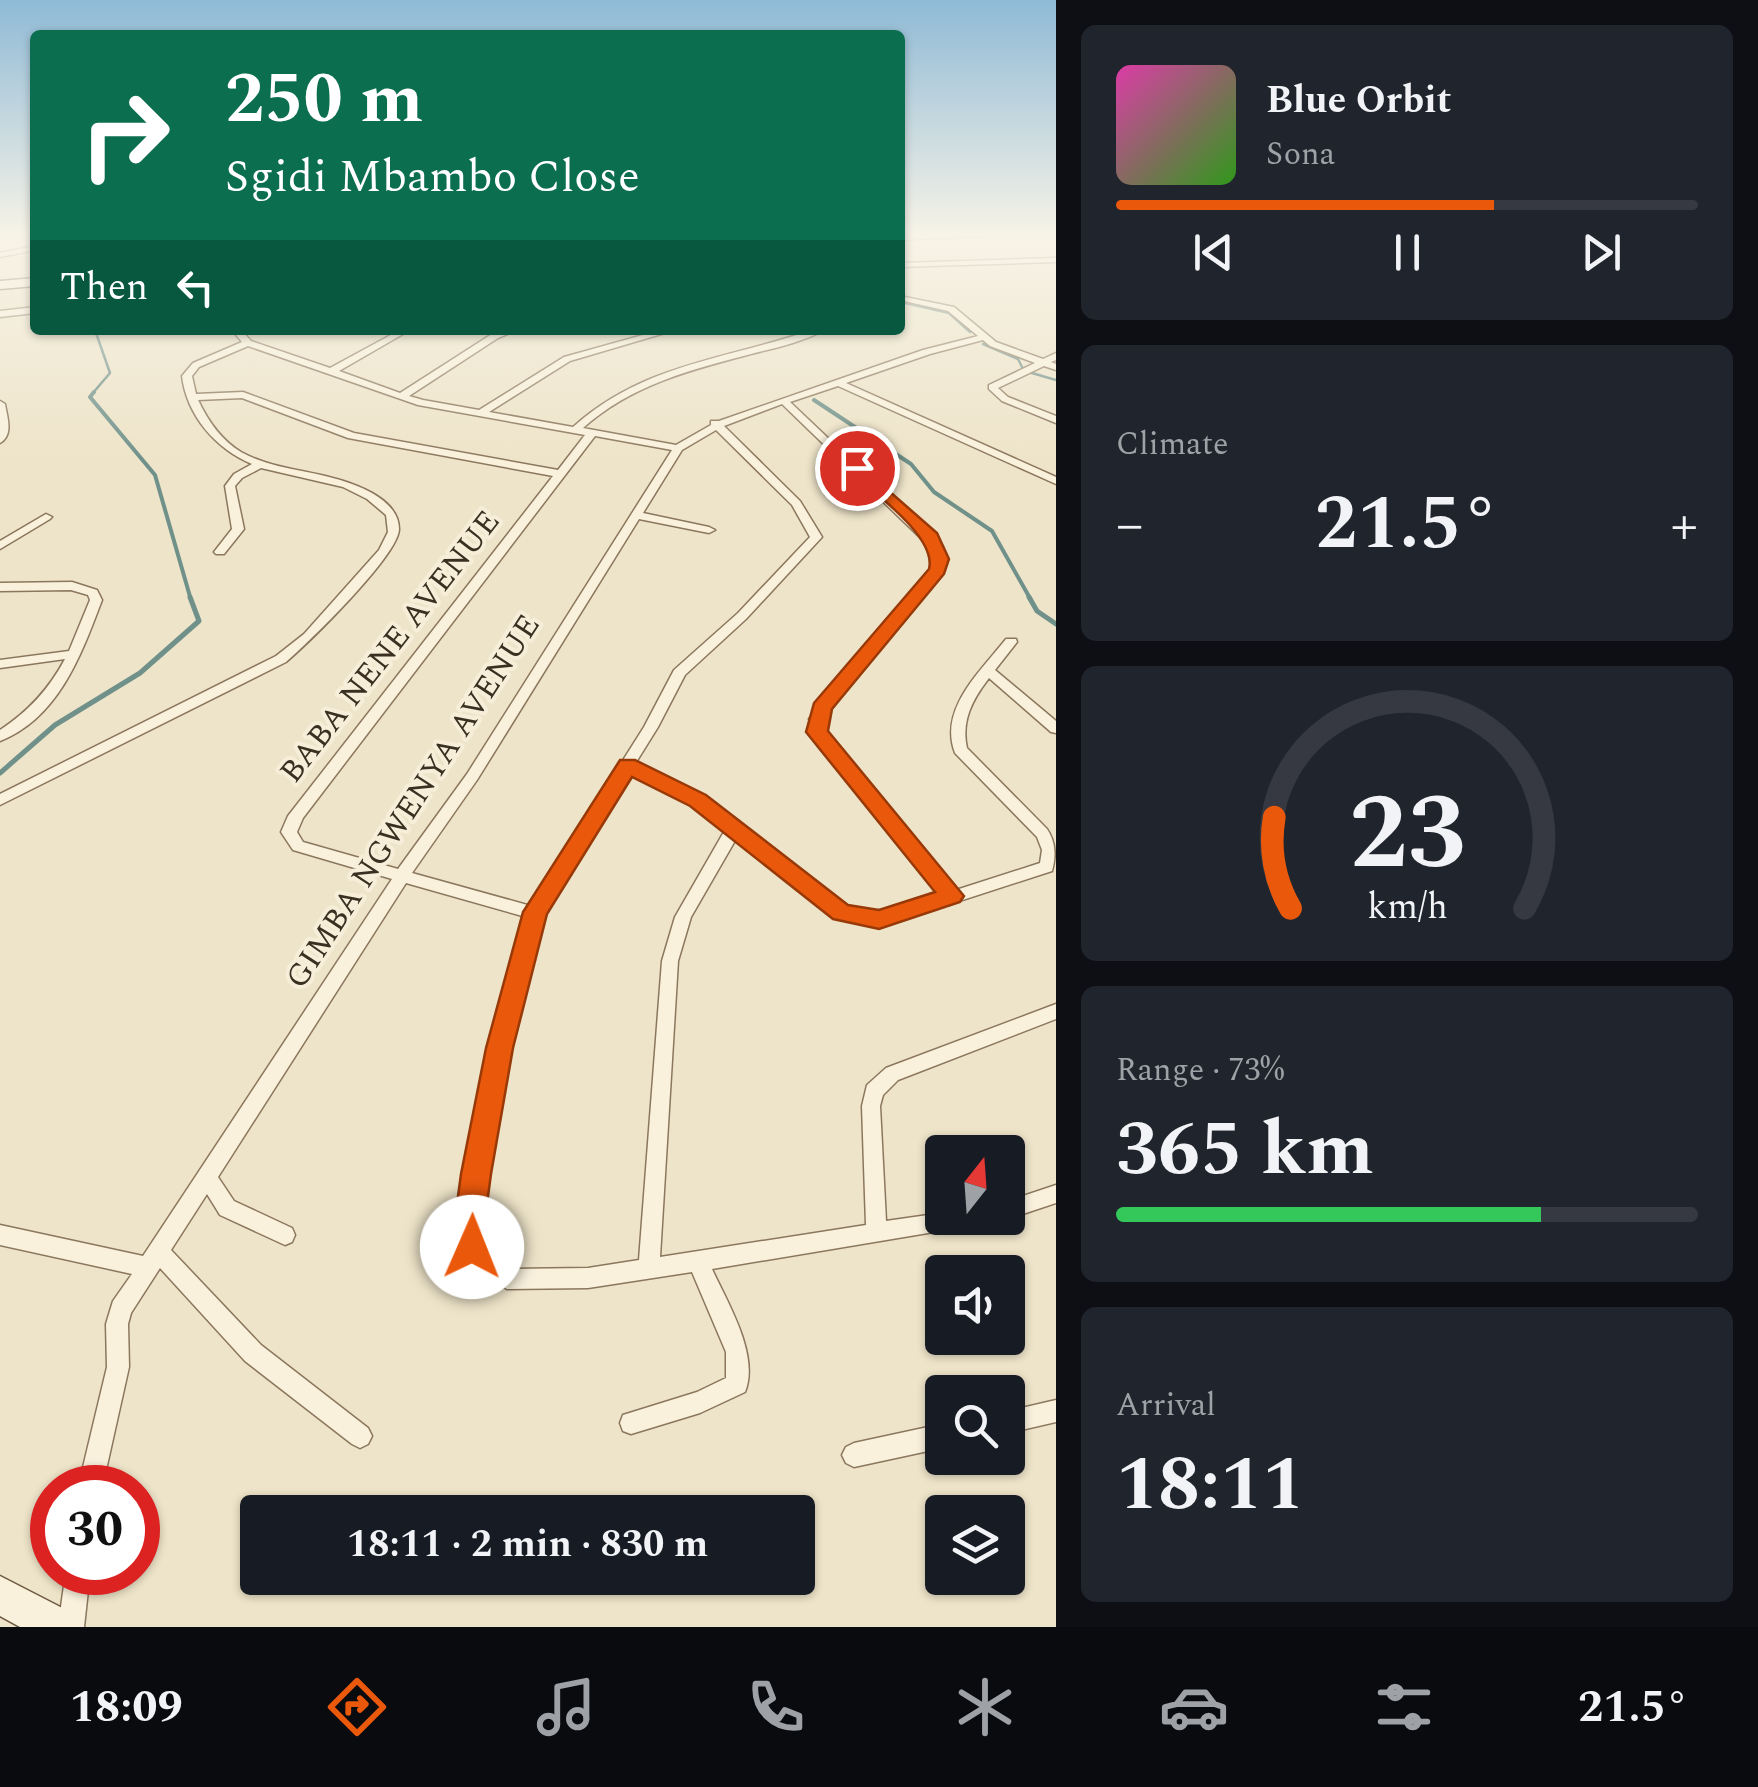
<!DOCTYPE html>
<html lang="en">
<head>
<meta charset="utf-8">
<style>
  :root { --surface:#171b24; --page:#20242c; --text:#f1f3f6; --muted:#9ea1a6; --line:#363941; --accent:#ea580c }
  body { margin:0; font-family:Spectral,serif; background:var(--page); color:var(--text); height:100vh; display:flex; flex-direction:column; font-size:38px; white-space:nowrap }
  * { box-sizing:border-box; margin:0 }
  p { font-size:32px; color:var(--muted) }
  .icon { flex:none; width:55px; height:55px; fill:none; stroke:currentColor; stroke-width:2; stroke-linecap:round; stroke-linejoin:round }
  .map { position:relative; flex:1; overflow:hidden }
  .drawer { display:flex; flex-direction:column; gap:25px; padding:25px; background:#0d0f14; width:702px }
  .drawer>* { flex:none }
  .hud { position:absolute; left:30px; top:30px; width:875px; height:305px; border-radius:10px; box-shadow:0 2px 8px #0004; background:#0b6e4f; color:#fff; overflow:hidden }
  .needle { width:65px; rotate:17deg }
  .fabs { position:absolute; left:925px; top:1135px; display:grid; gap:20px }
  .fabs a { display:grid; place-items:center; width:100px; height:100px; border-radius:10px; background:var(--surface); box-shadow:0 2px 8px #0004; font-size:50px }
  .speed { position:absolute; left:30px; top:1465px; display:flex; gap:20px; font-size:50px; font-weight:700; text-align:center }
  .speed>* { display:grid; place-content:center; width:130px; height:130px; border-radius:50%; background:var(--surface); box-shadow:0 2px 8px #0004; line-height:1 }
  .speed .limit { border:15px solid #d22; background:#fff; color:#111 }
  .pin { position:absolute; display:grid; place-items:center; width:85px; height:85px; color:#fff; margin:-42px; border:5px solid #fff; border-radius:50%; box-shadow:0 2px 10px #0007 }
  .me { position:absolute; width:110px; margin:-55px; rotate:1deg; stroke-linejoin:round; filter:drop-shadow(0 0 8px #0008) }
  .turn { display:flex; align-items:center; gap:35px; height:210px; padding:0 30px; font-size:45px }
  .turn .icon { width:130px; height:130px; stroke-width:2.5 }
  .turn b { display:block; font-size:70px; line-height:85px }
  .then { display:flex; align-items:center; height:95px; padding:0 30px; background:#0003; gap:20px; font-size:38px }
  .big { font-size:75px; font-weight:700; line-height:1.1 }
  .drawer .card { flex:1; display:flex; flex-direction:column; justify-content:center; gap:15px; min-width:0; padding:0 35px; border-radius:15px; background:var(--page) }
  .drawer .dial { align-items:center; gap:0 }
  .dial svg { height:260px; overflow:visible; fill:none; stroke:var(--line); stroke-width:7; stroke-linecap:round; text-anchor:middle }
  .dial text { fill:var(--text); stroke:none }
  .song { display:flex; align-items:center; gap:30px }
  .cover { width:120px; height:120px; border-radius:15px; background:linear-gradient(135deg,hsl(320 70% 55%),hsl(110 70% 35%)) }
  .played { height:10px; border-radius:5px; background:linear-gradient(90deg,var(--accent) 65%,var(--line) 65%) }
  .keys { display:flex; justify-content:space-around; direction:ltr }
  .heat { display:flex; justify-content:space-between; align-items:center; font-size:55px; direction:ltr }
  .charge { height:15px; border-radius:8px; background:linear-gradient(90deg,#34c759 73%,var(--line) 0) }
  .trip { position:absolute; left:240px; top:1495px; width:575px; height:100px; border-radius:10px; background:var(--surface); box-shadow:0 2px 8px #0004; font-weight:700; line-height:100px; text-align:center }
  .dock { display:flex; height:160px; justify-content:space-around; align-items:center; background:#090b0e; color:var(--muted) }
  .dock .icon { width:70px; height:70px }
  .dock .selected { color:var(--accent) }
  .dock b { font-size:45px; color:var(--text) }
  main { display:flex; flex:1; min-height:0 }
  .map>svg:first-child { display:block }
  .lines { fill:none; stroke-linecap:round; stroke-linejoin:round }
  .stream-far2 { stroke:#70918a; stroke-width:2.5 }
  .stream-far1 { stroke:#70918a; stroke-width:4 }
  .stream { stroke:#70918a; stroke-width:5 }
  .street-casing { stroke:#8b775d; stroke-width:3 }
  .secondary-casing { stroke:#6d5840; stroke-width:3 }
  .street { fill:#f9f1dc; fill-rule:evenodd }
  .secondary { fill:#f9f1dc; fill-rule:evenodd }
  .route { fill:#ea580c; stroke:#983908; stroke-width:2.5 }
  .labels { text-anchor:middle; stroke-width:8; stroke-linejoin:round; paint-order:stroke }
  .street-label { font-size:32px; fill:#3b2f21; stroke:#f6eed8 }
</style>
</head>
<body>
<main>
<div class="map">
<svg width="1056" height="1627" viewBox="0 0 1056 1627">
  <rect width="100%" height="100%" fill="#eee4c9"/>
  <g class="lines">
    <g class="stream-far2">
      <polyline points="900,296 904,296"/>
      <polyline points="905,303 949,313 970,332"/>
      <polyline points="983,344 1018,359 1022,367"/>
      <polyline points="1032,373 1056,380"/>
      <polyline points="92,394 110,373 95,330"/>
    </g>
    <g class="stream-far1">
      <polyline points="94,392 90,397 155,475 191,600"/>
      <polyline points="814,400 911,464 934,492 992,531 1031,600"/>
    </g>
    <g class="stream">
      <polyline points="1029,597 1037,611 1056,624"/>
      <polyline points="0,773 55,725 140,673 199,621 190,597"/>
    </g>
    <defs>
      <g id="street">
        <polygon points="35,246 35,250 0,257 0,253"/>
        <polygon points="1056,258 1056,262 900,267 900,263"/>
        <path d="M 900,296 L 954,307 L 996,342 L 1043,359 L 1056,353 L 1056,360 L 1051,362 L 1056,364 L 1056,370 L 1044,366 L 998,388 L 1008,397 L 1056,416 L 1056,423 L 1002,401 L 989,389 L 989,385 L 1035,363 L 990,346 L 983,340 L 930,354 L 846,383 L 1056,477 L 1056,484 L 838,386 L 790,402 L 943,547 L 942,573 L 823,719 L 830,742 L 956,890 L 1040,863 L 1042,850 L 1037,837 L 955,753 C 938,709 981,671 1006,639 L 1016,639 L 1017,642 L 995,670 L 1056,721 L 1056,733 L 1051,732 L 989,678 C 972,700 961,721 967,748 L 1047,829 C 1056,842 1056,857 1052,871 L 901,920 L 867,925 L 835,917 L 736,839 L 691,917 L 678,961 L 660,1257 L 866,1225 L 862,1106 L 867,1085 L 886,1068 L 1056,1004 L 1056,1019 L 898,1080 L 883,1095 L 880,1106 L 886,1221 L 942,1213 L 942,1218 L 979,1218 L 976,1225 L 712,1269 C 727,1302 760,1355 745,1392 L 700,1413 L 631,1434 L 623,1431 L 620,1423 L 623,1415 L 697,1392 L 726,1378 L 726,1352 L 692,1272 L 588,1288 L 507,1289 L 471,1267 L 462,1247 L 459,1226 L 466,1174 L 491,1048 L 526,917 L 406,883 L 218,1177 L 234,1201 L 292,1228 L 295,1235 L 292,1242 L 285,1245 L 220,1215 L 207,1194 L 171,1250 L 261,1345 L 368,1428 L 372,1436 L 368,1444 L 360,1448 L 352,1444 L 245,1361 L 160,1268 L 131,1313 L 128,1324 L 129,1367 L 102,1488 L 78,1488 L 107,1367 L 106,1324 L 113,1301 L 132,1274 L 0,1245 L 0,1225 L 143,1256 L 392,879 L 293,850 L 281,832 L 288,816 L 553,476 L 348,438 L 242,398 L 198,400 C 208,421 221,440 241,452 C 275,471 317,470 352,484 C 371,491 399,505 399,529 C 399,555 308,643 286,662 L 0,805 L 0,794 L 276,656 L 304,634 L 379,550 L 388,532 L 386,515 L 367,499 L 343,487 L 261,468 L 242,478 L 235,486 L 244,529 L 224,554 L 216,554 L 214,552 L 232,529 L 225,486 L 234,474 L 252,464 C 216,449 187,416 182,376 L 193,363 L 242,342 L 232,330 L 241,330 L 251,341 L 330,368 L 400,330 L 410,330 L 339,371 L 400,393 L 492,334 L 504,330 L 517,330 L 498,338 L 409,396 L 423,400 L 479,410 L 564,357 L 661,330 L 675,330 L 570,361 L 489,412 L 573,427 C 645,363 725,360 812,330 L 824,330 C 803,342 775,348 751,354 C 690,370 631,385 583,428 L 676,445 L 711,425 L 711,421 L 719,421 L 923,350 L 978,336 L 948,311 L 900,300 ZM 248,346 L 418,405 L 585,435 L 558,470 L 354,433 L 243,392 L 196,394 L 192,376 L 199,367 ZM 782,404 L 931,548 L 932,570 L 809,719 L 818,746 L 942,895 C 909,905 880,916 846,908 L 703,797 L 635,764 L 658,727 L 685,675 L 746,619 L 822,537 L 800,501 L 724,426 ZM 716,430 L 792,505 L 810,537 L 738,613 L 674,670 L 644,727 L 531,906 L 412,873 L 477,780 L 639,519 L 709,533 L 715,530 L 709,527 L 643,513 L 682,450 ZM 595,436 L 672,450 L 467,774 L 398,869 L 303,842 L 297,832 L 303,818 ZM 630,773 L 693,805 L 725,830 L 675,917 L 662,961 L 639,1260 L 588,1268 L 510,1269 L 485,1253 L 479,1226 L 486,1174 L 509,1048 L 543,914 Z"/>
        <polygon points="35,307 35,313 0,317 0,311"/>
        <path d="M 0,401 L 5,404 C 7,417 14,435 0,443 Z"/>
        <polygon points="46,514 52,517 50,519 0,549 0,541"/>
        <path d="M 72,582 L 97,590 L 102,600 C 82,653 59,718 0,741 L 0,730 C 29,711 49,689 65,659 L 0,668 L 0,660 L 69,651 L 90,600 L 88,595 L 71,590 L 0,591 L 0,583 Z"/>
        <polygon points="1056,1185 1056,1203 1008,1219 1003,1218 1008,1218 1008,1201"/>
        <polygon points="1056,1400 1056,1422 1008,1433 1008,1411"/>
        <polygon points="942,1424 942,1448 854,1467 846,1463 842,1455 846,1447 854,1443"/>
        <polygon points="66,1572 90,1572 84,1627 58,1627"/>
      </g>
      <g id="secondary">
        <polygon points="992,233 986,236 900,240 900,234"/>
        <polygon points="35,278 35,286 0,289 0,281"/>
        <polygon points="0,1576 72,1613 77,1627 20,1627 0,1616"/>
      </g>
    </defs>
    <use href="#street" class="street-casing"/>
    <use href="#secondary" class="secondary-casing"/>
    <use href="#street" class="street"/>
    <use href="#secondary" class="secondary"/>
  </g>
  <linearGradient id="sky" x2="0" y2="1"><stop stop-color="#8fbad6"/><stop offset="0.51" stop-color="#f7f3e7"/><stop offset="1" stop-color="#f7f3e7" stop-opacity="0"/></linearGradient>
  <rect width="1056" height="460" fill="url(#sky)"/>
  <path class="route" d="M 857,463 L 937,533 L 949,559 L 944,574 L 832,709 L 828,731 L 964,896 L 960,902 L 879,929 L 833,919 L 690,806 L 632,777 L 547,914 L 513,1048 L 491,1174 L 484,1226 L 487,1247 L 483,1258 L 472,1262 L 461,1258 L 454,1226 L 461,1174 L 486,1048 L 523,912 L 620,760 L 635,760 L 706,795 L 848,905 L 879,910 L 935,892 L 806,732 L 814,703 L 929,569 C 937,537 874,493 851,472 L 849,468 Z"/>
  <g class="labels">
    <g class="street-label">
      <text transform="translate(389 646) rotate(-52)" y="11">BABA NENE AVENUE</text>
      <text transform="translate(412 801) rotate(-57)" y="11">GIMBA NGWENYA AVENUE</text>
    </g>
  </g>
</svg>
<div class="fabs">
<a><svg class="needle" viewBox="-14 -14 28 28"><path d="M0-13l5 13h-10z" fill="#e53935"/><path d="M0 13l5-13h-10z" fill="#9ea1a6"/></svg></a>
<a><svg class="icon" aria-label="sound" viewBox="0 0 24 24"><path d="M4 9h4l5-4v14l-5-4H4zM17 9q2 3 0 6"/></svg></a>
<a><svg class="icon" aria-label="search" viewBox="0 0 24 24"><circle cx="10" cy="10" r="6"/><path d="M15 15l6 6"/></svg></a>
<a><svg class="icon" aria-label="layers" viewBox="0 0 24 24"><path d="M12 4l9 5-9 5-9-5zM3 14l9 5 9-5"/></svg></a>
</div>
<div class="speed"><div class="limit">30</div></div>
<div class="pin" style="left:857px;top:468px;background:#d93025"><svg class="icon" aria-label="arrive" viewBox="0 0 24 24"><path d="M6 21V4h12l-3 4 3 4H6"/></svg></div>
<svg class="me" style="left:472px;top:1247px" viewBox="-20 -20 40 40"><circle r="19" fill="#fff"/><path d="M0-13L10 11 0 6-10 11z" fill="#ea580c"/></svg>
<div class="trip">18:11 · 2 min · 830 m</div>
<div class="hud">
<div class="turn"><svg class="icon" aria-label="right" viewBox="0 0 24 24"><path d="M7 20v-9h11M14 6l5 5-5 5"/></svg><div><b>250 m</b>Sgidi Mbambo Close</div></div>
<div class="then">Then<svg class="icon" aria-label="left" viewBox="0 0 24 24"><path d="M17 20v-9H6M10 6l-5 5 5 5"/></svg></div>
</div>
</div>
<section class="drawer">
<div class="card">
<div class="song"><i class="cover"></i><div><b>Blue Orbit</b><p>Sona</p></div></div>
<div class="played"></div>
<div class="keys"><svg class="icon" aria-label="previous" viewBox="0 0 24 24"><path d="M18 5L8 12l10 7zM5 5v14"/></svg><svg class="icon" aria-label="pause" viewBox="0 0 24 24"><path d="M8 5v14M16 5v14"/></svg><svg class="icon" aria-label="next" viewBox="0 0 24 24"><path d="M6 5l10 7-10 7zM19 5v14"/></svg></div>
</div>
<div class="card"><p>Climate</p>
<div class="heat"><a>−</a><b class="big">21.5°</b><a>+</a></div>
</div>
<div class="card dial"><svg viewBox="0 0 100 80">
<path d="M14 69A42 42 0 1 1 86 69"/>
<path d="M14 69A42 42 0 0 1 9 41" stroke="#ea580c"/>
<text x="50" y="56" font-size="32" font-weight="700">23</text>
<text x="50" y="72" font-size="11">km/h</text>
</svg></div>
<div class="card"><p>Range · 73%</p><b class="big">365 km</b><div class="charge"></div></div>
<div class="card"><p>Arrival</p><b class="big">18:11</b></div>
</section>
</main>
<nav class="dock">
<b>18:09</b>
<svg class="icon selected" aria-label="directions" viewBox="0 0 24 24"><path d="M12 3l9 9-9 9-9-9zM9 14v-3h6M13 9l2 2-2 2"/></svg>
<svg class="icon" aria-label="music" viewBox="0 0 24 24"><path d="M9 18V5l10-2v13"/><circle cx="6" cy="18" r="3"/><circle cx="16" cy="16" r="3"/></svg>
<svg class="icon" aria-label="phone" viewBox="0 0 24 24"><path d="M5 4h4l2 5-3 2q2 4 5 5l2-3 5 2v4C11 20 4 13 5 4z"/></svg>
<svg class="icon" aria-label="climate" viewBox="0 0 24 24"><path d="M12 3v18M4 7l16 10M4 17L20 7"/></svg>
<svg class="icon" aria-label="car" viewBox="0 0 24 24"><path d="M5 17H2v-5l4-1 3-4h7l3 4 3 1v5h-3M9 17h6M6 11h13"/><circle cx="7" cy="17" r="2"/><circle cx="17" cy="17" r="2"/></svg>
<svg class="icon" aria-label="filters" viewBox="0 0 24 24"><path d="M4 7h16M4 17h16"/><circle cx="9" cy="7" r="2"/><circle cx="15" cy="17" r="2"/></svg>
<b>21.5°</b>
</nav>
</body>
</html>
